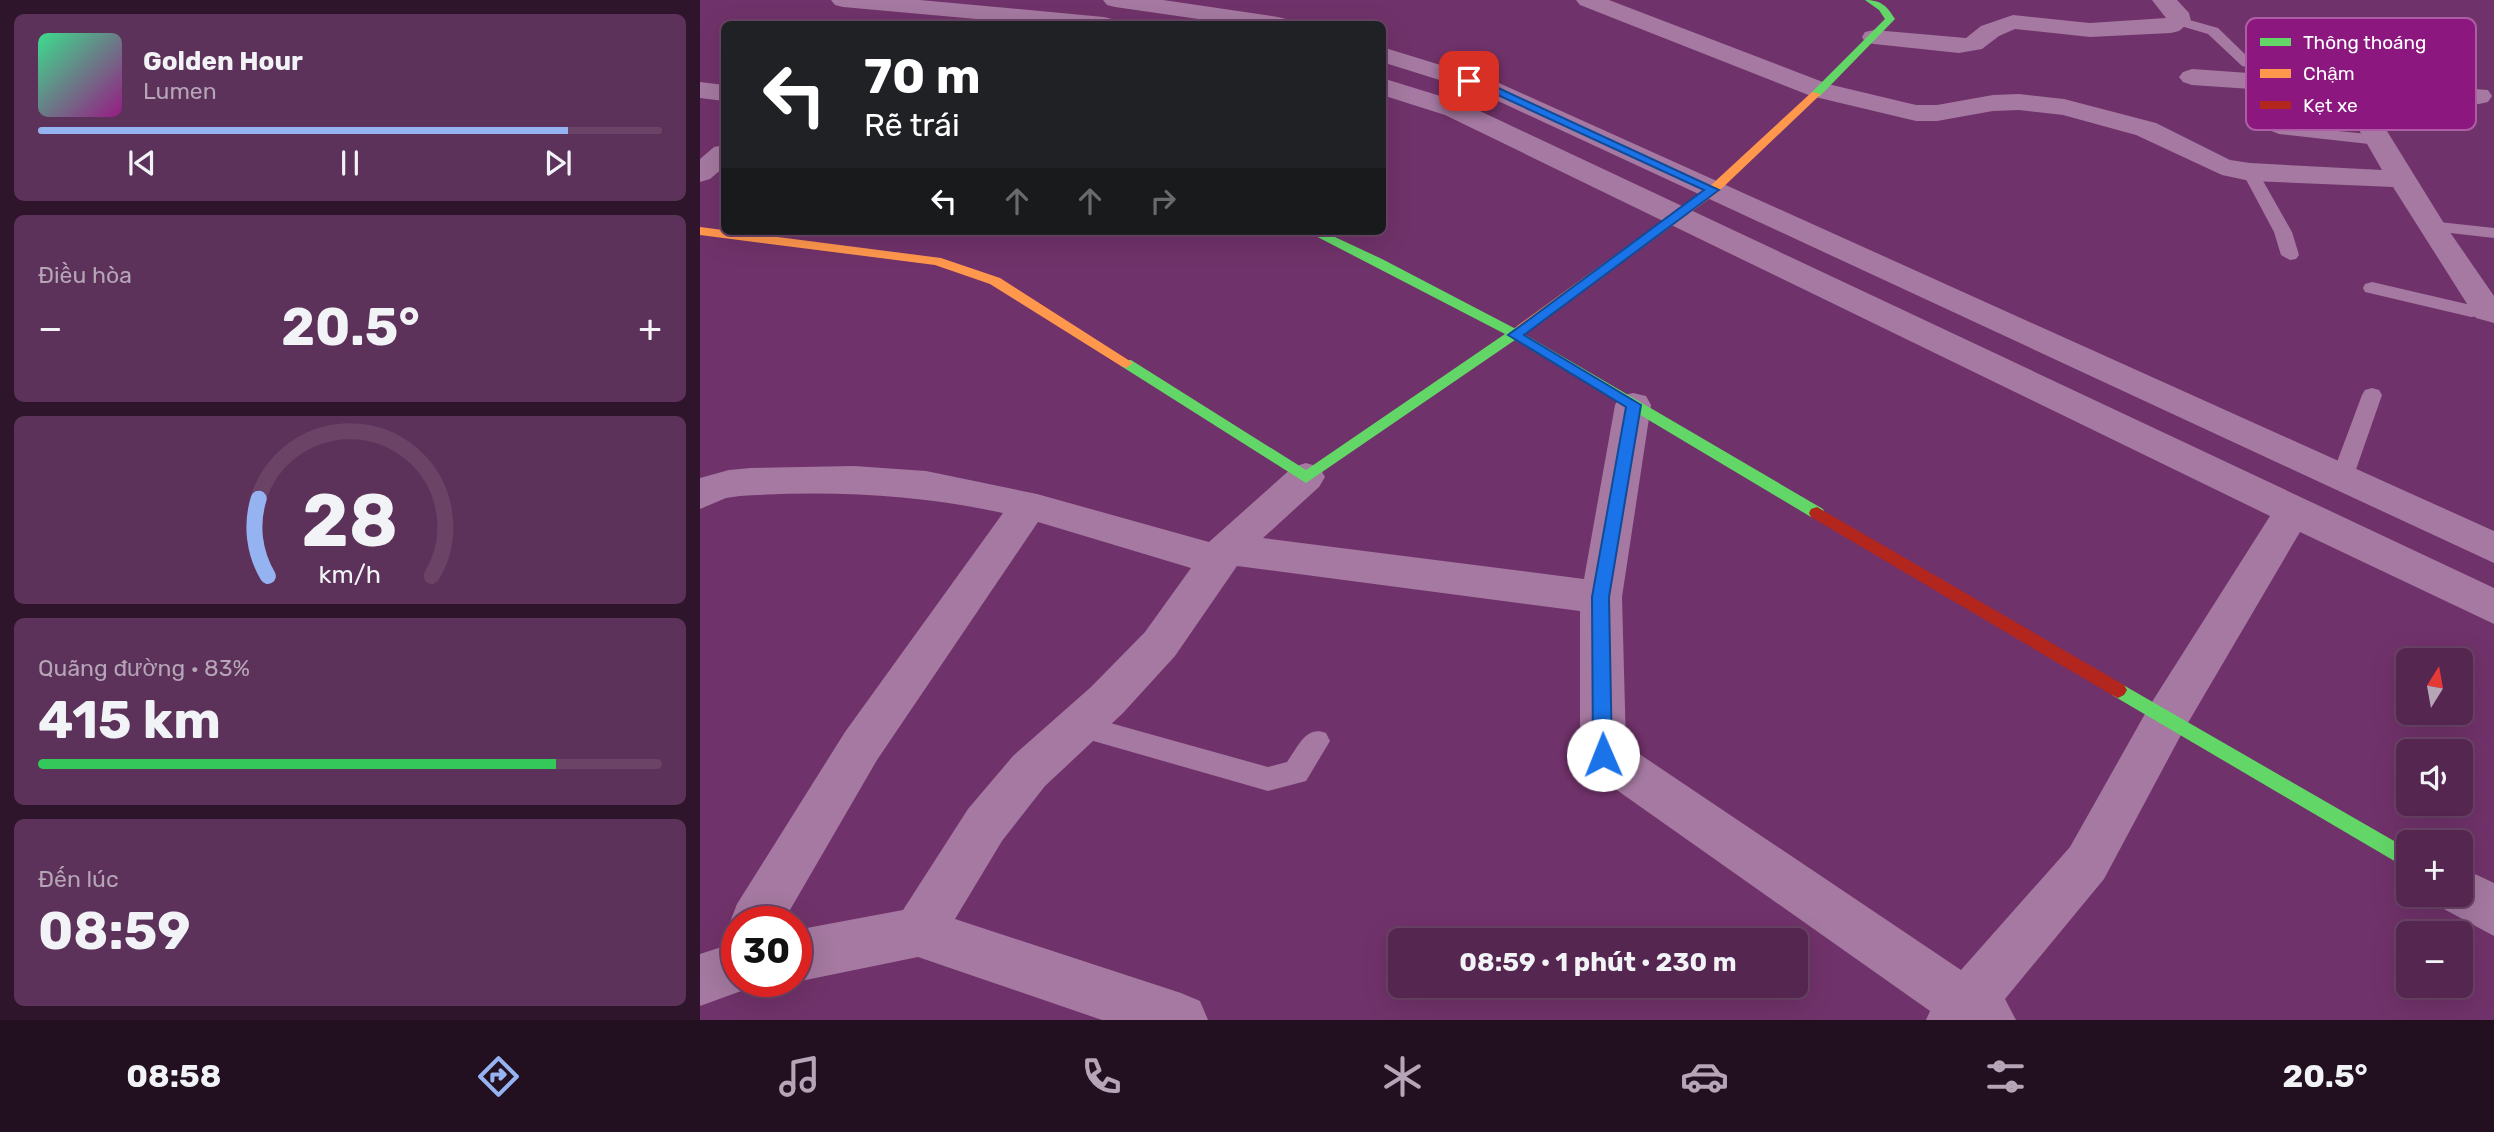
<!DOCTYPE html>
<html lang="vi">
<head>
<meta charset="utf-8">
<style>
  :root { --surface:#542650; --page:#5d325a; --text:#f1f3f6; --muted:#b5a5b7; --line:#6a4367; --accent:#95b2f1 }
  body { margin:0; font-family:Rubik,sans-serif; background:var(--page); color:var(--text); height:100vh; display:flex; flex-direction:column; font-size:26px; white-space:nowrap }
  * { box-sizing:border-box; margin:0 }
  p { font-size:23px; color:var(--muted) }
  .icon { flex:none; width:38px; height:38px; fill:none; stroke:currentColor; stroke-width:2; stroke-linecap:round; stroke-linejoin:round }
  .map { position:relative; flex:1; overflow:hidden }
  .sheet { display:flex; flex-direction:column; gap:14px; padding:14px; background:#2e152c; width:700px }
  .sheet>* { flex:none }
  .guide { position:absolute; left:21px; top:21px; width:665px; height:214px; border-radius:10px; box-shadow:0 7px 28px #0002,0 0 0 2px var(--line); background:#202124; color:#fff; overflow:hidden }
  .needle { width:46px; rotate:11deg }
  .controls { position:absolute; left:1696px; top:648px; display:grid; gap:14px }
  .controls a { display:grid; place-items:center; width:77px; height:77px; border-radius:10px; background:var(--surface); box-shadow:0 7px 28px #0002,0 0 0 2px var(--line); font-size:35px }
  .speed { position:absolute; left:21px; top:906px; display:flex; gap:14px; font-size:35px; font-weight:700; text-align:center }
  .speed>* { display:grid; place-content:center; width:91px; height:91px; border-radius:50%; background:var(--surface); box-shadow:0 7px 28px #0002,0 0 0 2px var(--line); line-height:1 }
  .speed .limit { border:10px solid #d22; background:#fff; color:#111 }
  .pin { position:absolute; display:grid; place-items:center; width:60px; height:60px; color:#fff; margin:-30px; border-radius:14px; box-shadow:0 4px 10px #0006 }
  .me { position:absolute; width:77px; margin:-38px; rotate:359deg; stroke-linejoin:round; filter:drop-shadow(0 0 5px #0008) }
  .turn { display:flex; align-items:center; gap:24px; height:147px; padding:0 28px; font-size:32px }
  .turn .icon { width:91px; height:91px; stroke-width:2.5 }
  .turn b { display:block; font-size:49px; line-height:60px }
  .lanes { display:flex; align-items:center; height:66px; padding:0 28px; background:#0003; justify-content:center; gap:35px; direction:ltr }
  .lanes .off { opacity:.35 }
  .big { font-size:52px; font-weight:700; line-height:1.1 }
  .sheet .widget { flex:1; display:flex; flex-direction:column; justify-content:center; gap:10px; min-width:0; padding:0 24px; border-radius:10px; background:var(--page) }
  .sheet .dial { align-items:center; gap:0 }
  .dial svg { height:182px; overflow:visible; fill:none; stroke:var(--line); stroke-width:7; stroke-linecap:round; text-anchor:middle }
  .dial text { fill:var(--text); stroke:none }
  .song { display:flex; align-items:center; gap:21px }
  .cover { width:84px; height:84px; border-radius:10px; background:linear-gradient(135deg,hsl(150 70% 55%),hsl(310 70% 35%)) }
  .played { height:7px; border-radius:4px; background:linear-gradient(90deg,var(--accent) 85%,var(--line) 85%) }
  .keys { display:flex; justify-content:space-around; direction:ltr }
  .heat { display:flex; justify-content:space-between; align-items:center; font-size:38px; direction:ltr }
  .charge { height:10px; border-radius:5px; background:linear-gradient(90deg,#34c759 83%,var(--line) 0) }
  .trip { position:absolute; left:688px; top:928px; width:420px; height:70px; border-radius:10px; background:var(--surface); box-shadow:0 7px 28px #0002,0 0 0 2px var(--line); font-weight:700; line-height:70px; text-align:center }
  .tabs { display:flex; height:112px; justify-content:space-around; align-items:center; background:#220f20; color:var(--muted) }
  .tabs .icon { width:49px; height:49px }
  .tabs .on { color:var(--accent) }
  .tabs b { font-size:32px; color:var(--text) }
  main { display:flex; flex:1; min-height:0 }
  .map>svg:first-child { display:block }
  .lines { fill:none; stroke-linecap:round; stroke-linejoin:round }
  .lane { fill:#a579a1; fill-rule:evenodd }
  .street { fill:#a579a1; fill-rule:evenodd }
  .fast { fill:#63d668; fill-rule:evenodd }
  .slow { fill:#ff974d; fill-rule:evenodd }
  .jam { fill:#b3261e; fill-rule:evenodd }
  .route { fill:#1a73e8; stroke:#114b97; stroke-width:2 }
  .key { fill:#8b177f; stroke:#ae5da5; stroke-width:2 }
  .key-label { font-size:19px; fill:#fff }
</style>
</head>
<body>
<main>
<section class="sheet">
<div class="widget">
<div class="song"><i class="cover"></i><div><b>Golden Hour</b><p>Lumen</p></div></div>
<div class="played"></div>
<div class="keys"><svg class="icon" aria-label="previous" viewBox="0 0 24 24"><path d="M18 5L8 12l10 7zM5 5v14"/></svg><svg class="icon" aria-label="pause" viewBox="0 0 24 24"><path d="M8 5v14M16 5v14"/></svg><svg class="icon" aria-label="next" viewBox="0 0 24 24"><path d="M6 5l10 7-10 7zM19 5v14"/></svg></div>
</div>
<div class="widget"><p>Điều hòa</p>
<div class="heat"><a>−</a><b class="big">20.5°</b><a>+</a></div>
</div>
<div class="widget dial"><svg viewBox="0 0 100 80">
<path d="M14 69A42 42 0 1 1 86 69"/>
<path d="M14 69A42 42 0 0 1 10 35" stroke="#95b2f1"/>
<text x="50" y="56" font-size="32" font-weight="700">28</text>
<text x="50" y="72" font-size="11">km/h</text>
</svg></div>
<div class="widget"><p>Quãng đường · 83%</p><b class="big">415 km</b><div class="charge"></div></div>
<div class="widget"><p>Đến lúc</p><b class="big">08:59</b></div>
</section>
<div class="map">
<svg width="1794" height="1020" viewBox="0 0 1794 1020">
  <rect width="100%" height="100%" fill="#70326a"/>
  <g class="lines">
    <g class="lane">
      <polygon points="1479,17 1518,28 1554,63 1547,67 1542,66 1508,34 1474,24 1472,21"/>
      <polygon points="1566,101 1572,103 1582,124 1588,126 1678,135 1686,140 1678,145 1579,134 1569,130 1558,106"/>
      <polygon points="1550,167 1558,172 1592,232 1599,255 1596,259 1590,260 1581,255 1574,232 1542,172"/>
      <polygon points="1730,221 1794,228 1794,238 1724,230 1721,226 1724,222"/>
      <polygon points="1672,282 1771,305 1794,307 1794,315 1771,317 1665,292 1663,288 1665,284"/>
      <polygon points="1672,388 1679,390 1682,395 1653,478 1650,484 1642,486 1634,484 1631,478 1662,395 1665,390"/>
      <path d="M 378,714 L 568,767 L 587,762 C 598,747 606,725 626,733 L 630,741 L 606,781 L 568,791 L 369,734 L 365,726 L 369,718 Z"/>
    </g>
    <g class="street">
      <polygon points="131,0 220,0 404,17 412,19 416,24 332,24 143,7 135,5"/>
      <polygon points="403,0 463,0 578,17 586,19 590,24 533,24 415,7 407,5"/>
      <polygon points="876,0 909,0 1128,84 1216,105 1237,105 1293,95 1319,94 1364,99 1456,123 1530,160 1550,163 1682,170 1639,95 1492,85 1483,82 1479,77 1483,72 1492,69 1788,90 1792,96 1788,102 1779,104 1666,97 1745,225 1794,296 1794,323 1776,318 1693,187 1550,181 1522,175 1436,135 1363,115 1319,110 1293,111 1237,121 1216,121 1111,96 880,5"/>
      <polygon points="1452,0 1477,0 1489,13 1491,21 1479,31 1471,33 1390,37 1315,29 1299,36 1282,49 1259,53 1174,44 1165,42 1162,37 1165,32 1174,30 1266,38 1281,26 1313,15 1390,23 1466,18"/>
      <polygon points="682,47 799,83 1794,531 1794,563 781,93 682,62"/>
      <path d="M 682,78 L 763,103 L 1794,588 L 1794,624 L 1600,532 L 1482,733 L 1404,879 L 1305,999 L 1316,1020 L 1226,1020 L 1230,1011 L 887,769 L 880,755 L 880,611 L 537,566 L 475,656 L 423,713 L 345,786 L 302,841 L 255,919 L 481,993 L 500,1001 L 508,1020 L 402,1020 L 218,957 L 96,982 L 96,930 L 203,910 L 268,809 L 313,756 L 391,687 L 445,632 L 491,568 L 338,522 L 177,760 L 83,922 L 37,922 L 37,939 L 30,922 L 37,904 L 145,732 L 303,513 C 216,494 129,490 40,496 L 26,498 L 0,509 L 0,478 L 29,470 L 51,468 L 154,466 L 226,471 L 337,494 L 509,542 L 593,467 L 606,463 L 619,467 L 625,477 L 619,487 L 563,538 L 884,579 L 915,405 L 920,396 L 933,393 L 946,396 L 951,405 L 922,597 L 926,745 L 1261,970 L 1370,847 L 1450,705 L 1570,516 L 745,115 L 682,95 Z"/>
      <polygon points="0,82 24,85 24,101 0,98"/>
      <polygon points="24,145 24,167 10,179 0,182 0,159 14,147"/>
      <polygon points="1760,867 1794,883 1794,936 1742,908 1736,894 1760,894"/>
      <polygon points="37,942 37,982 57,982 55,986 0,1006 0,954"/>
    </g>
    <g class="fast">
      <path d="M 1165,0 C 1181,0 1187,6 1195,19 L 1120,96 L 1112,96 L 1112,92 L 1185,19 L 1179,10 Z"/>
      <polygon points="606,231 622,231 682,259 814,328 822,325 827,326 829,329 824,334 1123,509 1125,513 1117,519 1111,517 815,340 606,483 421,366 419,363 421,360 431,360 606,470 805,334"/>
      <polygon points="1418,682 1708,849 1708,869 1412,695 1409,690 1412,685"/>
    </g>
    <g class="slow">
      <polygon points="1112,92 1121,94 1017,193 827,332 817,332 815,329 817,326 1009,187"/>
      <polygon points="0,227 241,258 300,278 433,363 426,368 421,366 290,284 235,265 0,235"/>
    </g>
    <polygon class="jam" points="1117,507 1424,685 1427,690 1424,695 1418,698 1412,695 1111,517 1109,513 1111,509"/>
  </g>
  <polygon class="route" points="769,78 794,86 1019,190 824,335 941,405 909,597 912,755 909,761 903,763 896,761 893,755 892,597 926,407 808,335 1004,190 787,90 765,83 765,79"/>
  <rect x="1546" y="18" width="230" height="112" rx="10" class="key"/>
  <rect x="1560" y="38" width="31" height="8" fill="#63d668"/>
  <rect x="1560" y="69" width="31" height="9" fill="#ff974d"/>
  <rect x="1560" y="101" width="31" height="8" fill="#b3261e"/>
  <g class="key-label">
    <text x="1603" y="49">Thông thoáng</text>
    <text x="1603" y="80">Chậm</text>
    <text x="1603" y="112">Kẹt xe</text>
  </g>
</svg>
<div class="controls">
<a><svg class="needle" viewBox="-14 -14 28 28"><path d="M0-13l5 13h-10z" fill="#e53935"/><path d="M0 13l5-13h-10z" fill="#b5a5b7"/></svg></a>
<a><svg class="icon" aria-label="sound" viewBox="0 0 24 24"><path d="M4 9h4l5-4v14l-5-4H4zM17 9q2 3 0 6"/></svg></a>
<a>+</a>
<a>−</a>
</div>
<div class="speed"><div class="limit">30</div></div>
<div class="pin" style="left:769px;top:81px;background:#d93025"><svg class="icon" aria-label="arrive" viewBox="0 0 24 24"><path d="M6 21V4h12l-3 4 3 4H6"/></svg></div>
<svg class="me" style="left:903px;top:755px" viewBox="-20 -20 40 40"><circle r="19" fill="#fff"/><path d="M0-13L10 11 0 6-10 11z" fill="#1a73e8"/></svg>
<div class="trip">08:59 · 1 phút · 230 m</div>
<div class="guide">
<div class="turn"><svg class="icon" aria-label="left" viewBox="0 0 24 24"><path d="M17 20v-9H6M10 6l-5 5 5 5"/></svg><div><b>70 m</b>Rẽ trái</div></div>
<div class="lanes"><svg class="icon" aria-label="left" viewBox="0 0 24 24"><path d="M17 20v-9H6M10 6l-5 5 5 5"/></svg><svg class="icon off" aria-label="ahead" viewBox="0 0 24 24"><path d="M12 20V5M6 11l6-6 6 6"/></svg><svg class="icon off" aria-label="ahead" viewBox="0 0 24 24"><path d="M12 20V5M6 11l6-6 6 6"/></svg><svg class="icon off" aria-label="right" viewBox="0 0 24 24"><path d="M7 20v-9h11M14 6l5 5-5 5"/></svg></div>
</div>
</div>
</main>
<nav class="tabs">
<b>08:58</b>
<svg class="icon on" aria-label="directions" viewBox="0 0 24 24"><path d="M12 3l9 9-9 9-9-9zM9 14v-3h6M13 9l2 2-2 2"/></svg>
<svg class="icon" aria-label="music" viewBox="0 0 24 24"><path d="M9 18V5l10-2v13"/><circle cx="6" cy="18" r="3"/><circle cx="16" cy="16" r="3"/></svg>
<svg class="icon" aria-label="phone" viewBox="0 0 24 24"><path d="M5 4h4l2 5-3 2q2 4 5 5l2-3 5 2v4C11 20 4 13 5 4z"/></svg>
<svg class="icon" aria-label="climate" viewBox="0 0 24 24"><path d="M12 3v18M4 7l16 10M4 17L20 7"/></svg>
<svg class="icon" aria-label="car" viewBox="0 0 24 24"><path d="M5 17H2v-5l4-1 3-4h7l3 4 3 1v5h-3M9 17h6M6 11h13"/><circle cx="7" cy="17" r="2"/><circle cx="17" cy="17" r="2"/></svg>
<svg class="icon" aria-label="filters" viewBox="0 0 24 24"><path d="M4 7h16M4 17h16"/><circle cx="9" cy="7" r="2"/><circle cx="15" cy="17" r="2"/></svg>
<b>20.5°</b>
</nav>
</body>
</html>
